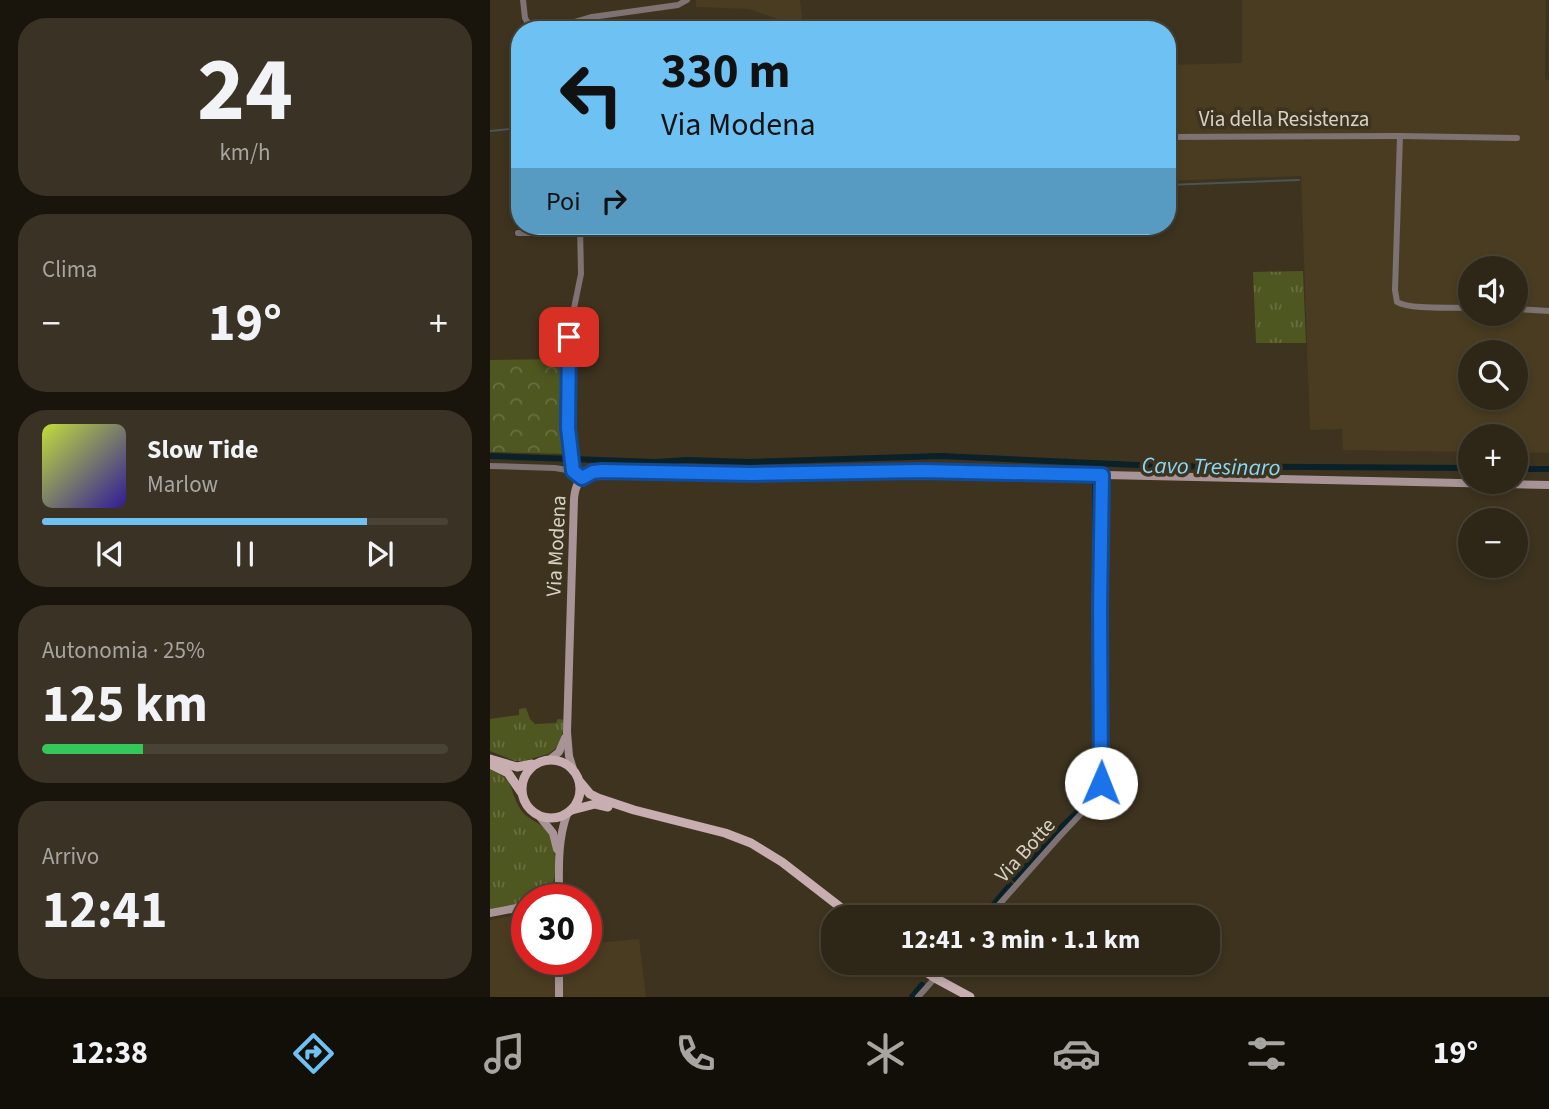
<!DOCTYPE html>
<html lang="it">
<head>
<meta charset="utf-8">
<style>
  :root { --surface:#2e2617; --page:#3a3224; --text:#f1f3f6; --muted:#a7a5a1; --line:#494336; --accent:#6dc2f3 }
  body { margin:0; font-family:"Source Sans 3",sans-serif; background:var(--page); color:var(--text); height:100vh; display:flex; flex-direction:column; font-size:26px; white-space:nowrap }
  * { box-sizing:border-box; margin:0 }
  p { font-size:23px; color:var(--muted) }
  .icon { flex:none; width:38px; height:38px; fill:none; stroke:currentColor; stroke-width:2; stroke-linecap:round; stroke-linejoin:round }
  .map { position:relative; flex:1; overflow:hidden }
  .panel { display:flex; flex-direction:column; gap:18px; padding:18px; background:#19150d; width:490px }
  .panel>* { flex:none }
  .top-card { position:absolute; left:21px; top:21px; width:665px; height:214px; border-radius:28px; box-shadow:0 4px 10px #0003,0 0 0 2px var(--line); background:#6dc2f3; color:#111; overflow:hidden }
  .buttons { position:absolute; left:968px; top:256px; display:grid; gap:14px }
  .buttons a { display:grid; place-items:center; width:70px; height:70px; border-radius:50%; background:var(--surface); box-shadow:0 4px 10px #0003,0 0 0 2px var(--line); font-size:35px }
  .speed { position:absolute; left:21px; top:884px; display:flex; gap:14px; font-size:35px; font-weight:700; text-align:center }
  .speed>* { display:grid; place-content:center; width:91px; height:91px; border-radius:50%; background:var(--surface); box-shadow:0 4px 10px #0003,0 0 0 2px var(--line); line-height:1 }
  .speed .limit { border:10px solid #d22; background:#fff; color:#111 }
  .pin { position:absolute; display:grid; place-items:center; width:60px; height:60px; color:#fff; margin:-30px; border-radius:14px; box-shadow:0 4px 10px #0006 }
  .me { position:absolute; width:77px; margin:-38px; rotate:1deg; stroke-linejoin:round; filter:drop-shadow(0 0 5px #0008) }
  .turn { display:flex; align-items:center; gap:24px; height:147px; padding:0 35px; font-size:32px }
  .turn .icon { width:91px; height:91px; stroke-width:2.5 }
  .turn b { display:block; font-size:49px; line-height:60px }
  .then { display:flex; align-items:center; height:66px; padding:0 35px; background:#0003; gap:14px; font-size:26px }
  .big { font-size:52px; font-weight:700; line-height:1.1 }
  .panel .widget { flex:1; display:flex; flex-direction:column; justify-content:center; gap:10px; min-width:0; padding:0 24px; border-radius:28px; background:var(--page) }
  .panel .dial { align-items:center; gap:0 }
  .dial b { font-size:91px; line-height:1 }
  .song { display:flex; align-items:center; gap:21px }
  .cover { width:84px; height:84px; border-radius:10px; background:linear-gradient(135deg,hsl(70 70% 55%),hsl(250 70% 35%)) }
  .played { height:7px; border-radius:4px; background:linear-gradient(90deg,var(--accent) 80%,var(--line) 80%) }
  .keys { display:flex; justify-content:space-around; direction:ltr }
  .heat { display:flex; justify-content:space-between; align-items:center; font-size:38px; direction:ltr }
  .charge { height:10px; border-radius:5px; background:linear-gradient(90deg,#34c759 25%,var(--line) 0) }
  .trip { position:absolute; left:331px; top:905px; width:399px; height:70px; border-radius:28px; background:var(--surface); box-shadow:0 4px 10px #0003,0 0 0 2px var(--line); font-weight:700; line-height:70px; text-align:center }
  .dock { display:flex; height:112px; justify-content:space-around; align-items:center; background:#120f09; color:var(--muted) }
  .dock .icon { width:49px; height:49px }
  .dock .current { color:var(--accent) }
  .dock b { font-size:32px; color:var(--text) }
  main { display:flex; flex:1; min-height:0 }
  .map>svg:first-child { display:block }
  .built { fill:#493c21; fill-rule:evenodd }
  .grass { fill:url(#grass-tufts) }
  .forest { fill:url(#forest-crowns) }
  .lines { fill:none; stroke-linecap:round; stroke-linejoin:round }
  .stream { stroke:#485658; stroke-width:2 }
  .canal { stroke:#0a2129; stroke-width:6 }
  .street { stroke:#7e7273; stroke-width:6 }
  .secondary { stroke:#a89496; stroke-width:8 }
  .primary { stroke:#c8aeb1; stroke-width:9 }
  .route-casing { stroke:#114b97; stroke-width:18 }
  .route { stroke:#1a73e8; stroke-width:12 }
  .labels { text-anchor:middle; stroke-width:7; stroke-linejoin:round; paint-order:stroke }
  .street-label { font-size:21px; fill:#d8d2c6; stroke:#3d331f }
  .water-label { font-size:23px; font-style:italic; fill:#89daf9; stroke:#3d331f }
</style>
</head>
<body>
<main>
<section class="panel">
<div class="widget dial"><b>24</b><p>km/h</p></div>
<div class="widget"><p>Clima</p>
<div class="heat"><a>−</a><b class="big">19°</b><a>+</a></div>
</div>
<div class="widget">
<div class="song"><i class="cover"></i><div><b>Slow Tide</b><p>Marlow</p></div></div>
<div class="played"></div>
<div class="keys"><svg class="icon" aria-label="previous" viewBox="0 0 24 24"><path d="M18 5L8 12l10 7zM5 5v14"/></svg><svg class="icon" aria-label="pause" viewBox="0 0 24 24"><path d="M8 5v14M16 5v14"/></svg><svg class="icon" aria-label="next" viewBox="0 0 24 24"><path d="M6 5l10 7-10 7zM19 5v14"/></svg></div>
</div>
<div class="widget"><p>Autonomia · 25%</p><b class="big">125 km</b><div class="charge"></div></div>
<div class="widget"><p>Arrivo</p><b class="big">12:41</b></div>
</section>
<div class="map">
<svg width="1059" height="997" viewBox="0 0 1059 997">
  <defs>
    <pattern id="grass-tufts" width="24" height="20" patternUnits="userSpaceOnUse" patternTransform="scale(1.75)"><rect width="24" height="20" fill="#4f5721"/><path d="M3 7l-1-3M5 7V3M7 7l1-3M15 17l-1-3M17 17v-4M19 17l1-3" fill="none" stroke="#686e40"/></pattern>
    <pattern id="forest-crowns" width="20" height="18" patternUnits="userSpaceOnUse" patternTransform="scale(1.75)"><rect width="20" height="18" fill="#4f5721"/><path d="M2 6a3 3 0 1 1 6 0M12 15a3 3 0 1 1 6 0" fill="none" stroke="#686e40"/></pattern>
  </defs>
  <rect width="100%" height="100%" fill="#3d331f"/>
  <g class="built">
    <polygon points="206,0 310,0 313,25 299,23 259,9 206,7"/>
    <path d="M 752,0 L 1056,0 L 1055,79 L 1059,80 L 1059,453 L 1026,452 L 1026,436 L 980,436 L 980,452 L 853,450 L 852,429 L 820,430 L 811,176 L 677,181 L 677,65 L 752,63 ZM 980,268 L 1026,268 L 1026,313 L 980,313 ZM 980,352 L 1026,352 L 1026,397 L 980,397 Z"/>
    <polygon points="37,913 37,959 96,959 96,944 149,939 156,997 0,997 0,920"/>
  </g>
  <g class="grass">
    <polygon points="813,271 816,343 766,343 763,272"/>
    <polygon points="36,708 40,719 45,724 66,723 68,719 75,720 74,728 70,742 65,749 58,754 33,761 25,761 0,751 0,719 29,715 29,709"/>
    <path d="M 0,768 C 28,783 17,789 31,810 C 38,820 50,822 57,831 C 67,844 69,881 57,894 C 51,900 45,899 37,900 L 37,902 L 0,909 Z"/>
  </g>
  <polygon class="forest" points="74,359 73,411 76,454 0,452 0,360"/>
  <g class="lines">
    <g class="stream">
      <polyline points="0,131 30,128"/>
      <polyline points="677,185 809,180"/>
    </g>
    <g class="canal">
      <polyline points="0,456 166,462 197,460 258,462 451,456 669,466 980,468"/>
      <polyline points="1026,469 1059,469"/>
      <polyline points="605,480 606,691"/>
      <path d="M 569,830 C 579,819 595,807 603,794 C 613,777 606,718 606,696"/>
      <polyline points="525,879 565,834"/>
      <polyline points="496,914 520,885"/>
      <polyline points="444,971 451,962"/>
      <polyline points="422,997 432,985"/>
    </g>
    <g class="street">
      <path d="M 33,0 L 35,18 L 38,23 C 52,27 67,19 79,25 L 81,30"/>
      <polyline points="79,25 85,22 102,17 188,5 197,0"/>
      <path d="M 910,136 L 905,290 L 907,302 C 921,310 962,307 980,308"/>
      <polyline points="677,137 910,136 1027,138"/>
      <polyline points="28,233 90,233"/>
      <polyline points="1026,309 1059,311"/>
      <polyline points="0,466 65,468 83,471 92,478"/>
      <polyline points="83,471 78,428 78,353 82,318 91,274 90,226"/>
      <polyline points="498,917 570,836 604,800 610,788 612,756 610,608 612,475"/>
      <polyline points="454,966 458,962"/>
      <polyline points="428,997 445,978"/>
    </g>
    <g class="secondary">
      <polyline points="59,760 69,752 75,738"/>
      <path d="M 83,769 L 79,756 L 77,732 L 84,499 C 85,485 90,477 103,472 L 261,474 L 431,471 L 1059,485"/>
      <polyline points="50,817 63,833 67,849"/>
      <polyline points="58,900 64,895 68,887"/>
      <path d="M 69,900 C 69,871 67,841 77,814"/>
      <polyline points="0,913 37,906"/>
      <polyline points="69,997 69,959"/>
    </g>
    <g class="primary">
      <polyline points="0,759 27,767 42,764"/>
      <circle cx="61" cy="789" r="29"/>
      <polyline points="2,765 18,773 31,792"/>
      <polyline points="90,782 100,794 108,798 144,810 235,833 261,843 292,862 363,917"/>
      <polyline points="82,810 105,804 118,807"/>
      <polyline points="422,962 445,978 480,997"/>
    </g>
  </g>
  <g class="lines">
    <defs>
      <polyline id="route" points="79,337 78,428 83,471 92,478 103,472 112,471 261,474 431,471 612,475 610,608 611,783"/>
    </defs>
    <use href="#route" class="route-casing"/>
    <use href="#route" class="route"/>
  </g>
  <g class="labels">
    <g class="street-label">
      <text x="794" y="126">Via della Resistenza</text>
      <text transform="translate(66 546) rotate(-87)" y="7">Via Modena</text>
      <text transform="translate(535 850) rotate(-48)" y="7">Via Botte</text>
    </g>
    <g class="water-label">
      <text transform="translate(721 466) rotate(1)" y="8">Cavo Tresinaro</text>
    </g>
  </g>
</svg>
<div class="buttons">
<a><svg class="icon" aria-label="sound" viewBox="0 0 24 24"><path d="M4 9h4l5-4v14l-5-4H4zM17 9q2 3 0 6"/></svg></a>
<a><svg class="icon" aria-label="search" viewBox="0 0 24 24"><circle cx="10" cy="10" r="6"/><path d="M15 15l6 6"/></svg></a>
<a>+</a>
<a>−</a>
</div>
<div class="speed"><div class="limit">30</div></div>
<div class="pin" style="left:79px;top:337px;background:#d93025"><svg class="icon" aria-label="arrive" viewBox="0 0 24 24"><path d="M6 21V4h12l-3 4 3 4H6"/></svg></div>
<svg class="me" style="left:611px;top:783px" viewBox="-20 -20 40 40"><circle r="19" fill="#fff"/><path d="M0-13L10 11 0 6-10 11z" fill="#1a73e8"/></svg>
<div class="trip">12:41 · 3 min · 1.1 km</div>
<div class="top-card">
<div class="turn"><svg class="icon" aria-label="left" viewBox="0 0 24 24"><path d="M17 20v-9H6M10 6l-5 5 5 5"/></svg><div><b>330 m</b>Via Modena</div></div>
<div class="then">Poi<svg class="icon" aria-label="right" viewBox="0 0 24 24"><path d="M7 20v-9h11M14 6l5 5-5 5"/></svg></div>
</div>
</div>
</main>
<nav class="dock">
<b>12:38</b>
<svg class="icon current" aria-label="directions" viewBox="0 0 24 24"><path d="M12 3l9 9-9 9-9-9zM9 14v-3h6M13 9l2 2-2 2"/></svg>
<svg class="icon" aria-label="music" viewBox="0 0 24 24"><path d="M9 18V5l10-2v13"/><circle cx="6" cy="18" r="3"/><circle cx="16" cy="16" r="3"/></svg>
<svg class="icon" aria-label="phone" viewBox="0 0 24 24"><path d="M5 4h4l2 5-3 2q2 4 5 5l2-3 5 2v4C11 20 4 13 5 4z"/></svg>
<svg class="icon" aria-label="climate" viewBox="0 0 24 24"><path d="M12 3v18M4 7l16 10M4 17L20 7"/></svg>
<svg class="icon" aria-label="car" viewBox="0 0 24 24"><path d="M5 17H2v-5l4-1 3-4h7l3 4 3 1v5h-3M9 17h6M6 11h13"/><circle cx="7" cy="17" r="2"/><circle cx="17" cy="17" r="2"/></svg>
<svg class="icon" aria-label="filters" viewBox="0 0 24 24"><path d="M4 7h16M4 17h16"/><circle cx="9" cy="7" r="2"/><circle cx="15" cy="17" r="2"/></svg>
<b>19°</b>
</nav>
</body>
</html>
